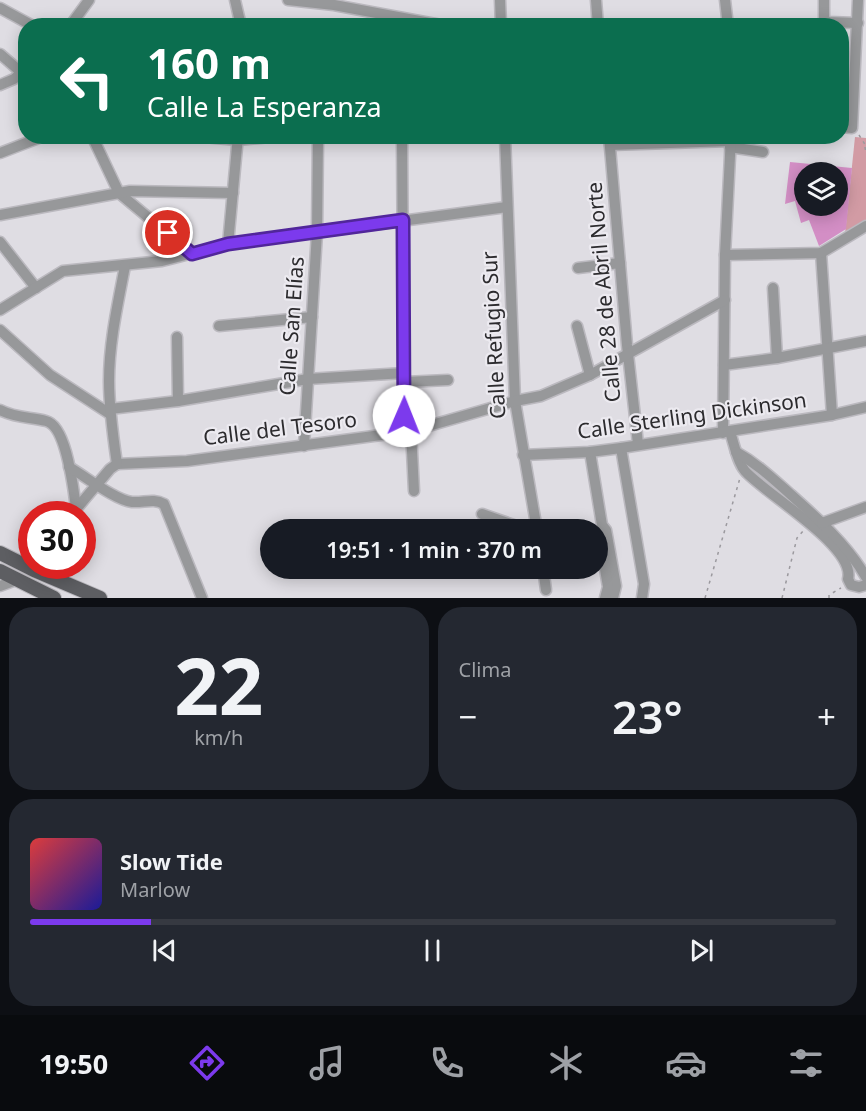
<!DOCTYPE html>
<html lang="es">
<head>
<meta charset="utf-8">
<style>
  :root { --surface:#171b24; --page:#242831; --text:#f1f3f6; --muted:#9ea1a6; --line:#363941; --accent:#7c3aed }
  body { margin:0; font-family:"Noto Sans",sans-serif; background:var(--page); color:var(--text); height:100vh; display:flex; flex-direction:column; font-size:22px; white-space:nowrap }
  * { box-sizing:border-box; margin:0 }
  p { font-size:20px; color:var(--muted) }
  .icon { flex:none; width:33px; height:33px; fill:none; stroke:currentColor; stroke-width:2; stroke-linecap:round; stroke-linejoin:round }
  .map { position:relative; height:598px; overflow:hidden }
  .drawer { display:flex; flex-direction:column; gap:9px; padding:9px; background:#0d0f14; flex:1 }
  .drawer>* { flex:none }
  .banner { position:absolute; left:18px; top:18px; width:831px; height:126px; border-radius:24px; box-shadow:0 3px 15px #0003; background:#0b6e4f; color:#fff; overflow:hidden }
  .controls { position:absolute; left:794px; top:162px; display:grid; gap:12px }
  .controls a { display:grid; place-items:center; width:54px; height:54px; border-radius:50%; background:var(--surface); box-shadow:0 3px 15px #0003; font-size:30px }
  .speed { position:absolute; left:18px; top:501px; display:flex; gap:12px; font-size:30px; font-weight:700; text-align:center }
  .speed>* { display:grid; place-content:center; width:78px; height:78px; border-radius:50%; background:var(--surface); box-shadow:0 3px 15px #0003; line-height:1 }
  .speed .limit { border:9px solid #d22; background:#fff; color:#111 }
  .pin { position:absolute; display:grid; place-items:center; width:51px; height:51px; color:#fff; margin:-26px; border:3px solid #fff; border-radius:50%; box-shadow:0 2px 6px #0007 }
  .me { position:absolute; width:66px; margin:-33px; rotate:1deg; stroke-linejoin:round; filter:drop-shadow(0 0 4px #0008) }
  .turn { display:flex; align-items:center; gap:21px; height:126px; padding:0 30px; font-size:27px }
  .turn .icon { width:78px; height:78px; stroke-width:2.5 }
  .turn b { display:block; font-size:42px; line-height:51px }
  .big { font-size:45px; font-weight:600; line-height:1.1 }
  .drawer .tile { flex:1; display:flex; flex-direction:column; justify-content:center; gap:9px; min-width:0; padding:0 21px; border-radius:24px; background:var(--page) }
  .drawer .dial { align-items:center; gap:0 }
  .dial b { font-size:78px; line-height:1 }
  .song { display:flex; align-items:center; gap:18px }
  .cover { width:72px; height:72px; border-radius:9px; background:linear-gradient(135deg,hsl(0 70% 55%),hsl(240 70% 35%)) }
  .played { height:6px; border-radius:3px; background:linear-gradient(90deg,var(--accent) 15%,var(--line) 15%) }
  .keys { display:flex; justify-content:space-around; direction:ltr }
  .heat { display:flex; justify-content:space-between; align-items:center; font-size:33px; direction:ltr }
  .drawer .tiles { flex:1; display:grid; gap:9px; grid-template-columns:1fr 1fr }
  .tile:last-child { grid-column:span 2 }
  .trip { position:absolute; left:260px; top:519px; width:348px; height:60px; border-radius:30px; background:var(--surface); box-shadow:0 3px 15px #0003; font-weight:600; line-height:60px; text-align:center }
  .tabs { display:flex; height:96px; justify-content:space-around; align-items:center; background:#090b0e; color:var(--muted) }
  .tabs .icon { width:42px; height:42px }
  .tabs .active { color:var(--accent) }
  .tabs b { font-size:27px; color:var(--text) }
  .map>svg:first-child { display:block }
  .green { fill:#d29ba4 }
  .building { fill:#d38ec5; fill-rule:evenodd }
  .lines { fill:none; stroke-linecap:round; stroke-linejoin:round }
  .minor-casing { stroke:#bbb9bf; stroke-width:13 }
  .major-casing { stroke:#bbb9bf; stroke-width:16 }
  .path { stroke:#9b999e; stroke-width:1.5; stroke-dasharray:3 4.5; stroke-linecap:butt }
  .minor { stroke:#97989a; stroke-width:10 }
  .major { stroke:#5d5e62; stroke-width:14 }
  .route-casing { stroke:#51269a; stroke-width:15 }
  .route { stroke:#7c3aed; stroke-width:10 }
  .labels { text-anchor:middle; stroke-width:4.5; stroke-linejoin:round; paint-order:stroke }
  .street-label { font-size:21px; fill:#2c2b2e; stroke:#eceaf0 }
</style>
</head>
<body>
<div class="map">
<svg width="866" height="598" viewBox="0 0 866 598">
  <rect width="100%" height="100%" fill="#dfdde3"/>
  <polygon class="green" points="855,137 866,138 866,220 845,234"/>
  <path class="building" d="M 790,162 L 852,168 L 846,229 L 819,246 L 809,220 L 801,223 L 795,201 L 785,204 ZM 804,172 L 837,172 L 837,206 L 804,206 Z"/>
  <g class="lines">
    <defs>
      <g id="minor">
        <polyline points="235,0 241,26"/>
        <polyline points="288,0 334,5 446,26"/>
        <polyline points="500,0 501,26"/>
        <polyline points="596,0 598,26"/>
        <polyline points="725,0 728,26"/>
        <polyline points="824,0 824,18 827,22 858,23"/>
        <polyline points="0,8 33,26"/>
        <polyline points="70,26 89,0"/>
        <polyline points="0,54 22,73"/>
        <polyline points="0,85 14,79 26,69"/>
        <polyline points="842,127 852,128 858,0"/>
        <polyline points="92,136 119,193 192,254"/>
        <polyline points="193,136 238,140 281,136"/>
        <polyline points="402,136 404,433"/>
        <polyline points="505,136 515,401 537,530"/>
        <polyline points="609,136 627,345 638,444"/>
        <polyline points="610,145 730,141"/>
        <polyline points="730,147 763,152"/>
        <polyline points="0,153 44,136"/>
        <polyline points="0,215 130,191 233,193"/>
        <polyline points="0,242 36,288"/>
        <polyline points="228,244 238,136"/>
        <polyline points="821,253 832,415"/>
        <polyline points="725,255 821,253 866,226"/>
        <polyline points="578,268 620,263"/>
        <polyline points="773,288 777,358"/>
        <polyline points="0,310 63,271 162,261 228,244 507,207"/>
        <polyline points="219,326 312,317"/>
        <polyline points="577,326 590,375"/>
        <polyline points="0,330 50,375 110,414"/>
        <polyline points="177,337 178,401"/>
        <polyline points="724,365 777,358 866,341"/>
        <polyline points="405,382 448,380"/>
        <polyline points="110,409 178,401 308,379 404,373"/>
        <path d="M 0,410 C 15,418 30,417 46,421 C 67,426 73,488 76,507"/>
        <polyline points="411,431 414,491"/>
        <path d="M 730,432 C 734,443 737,462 745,471 C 765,494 856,546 848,579 L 851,585 L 859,587 L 866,585"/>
        <polyline points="723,433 725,255 731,136"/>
        <polyline points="304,446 317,233 318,136"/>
        <polyline points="621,448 644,584 642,598"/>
        <polyline points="590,452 602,525 606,530 616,586 613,598"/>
        <path d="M 736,452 C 756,463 771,477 788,492 C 816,517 847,544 866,577"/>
        <polyline points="523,455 590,452 621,448 832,415 866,407"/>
        <polyline points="117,464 187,461 411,431 515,401 541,396 590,375 725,300"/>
        <path d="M 117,464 C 113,436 109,409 109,381 C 109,342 118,303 125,266"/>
        <path d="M 69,467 C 85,476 115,500 132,502 C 144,503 153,498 164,504 L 202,598"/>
        <polyline points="72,514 110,469 117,464"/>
        <polyline points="482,514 528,530"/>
        <polyline points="822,523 866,507"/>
        <polyline points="599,533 608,587 605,598"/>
        <polyline points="543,568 546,590"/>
        <polyline points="0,586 19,579"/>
      </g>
      <g id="major">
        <polyline points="0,553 34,570 100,598"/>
        <polyline points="0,571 54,598"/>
      </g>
    </defs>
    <use href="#minor" class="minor-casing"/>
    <use href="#major" class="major-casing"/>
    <g class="path">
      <polyline points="859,135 866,146"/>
      <polyline points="865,147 866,154"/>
      <polyline points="705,598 740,478"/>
      <polyline points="782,598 797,538 803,531"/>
      <polyline points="829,598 829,595 841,588"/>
    </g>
    <use href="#minor" class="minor"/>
    <use href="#major" class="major"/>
  </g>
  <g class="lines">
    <defs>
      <polyline id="route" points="168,233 192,254 228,244 403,220 404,416"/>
    </defs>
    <use href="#route" class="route-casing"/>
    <use href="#route" class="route"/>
  </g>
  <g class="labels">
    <g class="street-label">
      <text transform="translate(604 292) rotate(-95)" y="7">Calle 28 de Abril Norte</text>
      <text transform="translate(292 326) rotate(-86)" y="7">Calle San Elías</text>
      <text transform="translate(494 335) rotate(-93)" y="7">Calle Refugio Sur</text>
      <text transform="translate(692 416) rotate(-8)" y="7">Calle Sterling Dickinson</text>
      <text transform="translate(280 429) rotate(-7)" y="7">Calle del Tesoro</text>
    </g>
  </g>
</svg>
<div class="controls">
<a><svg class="icon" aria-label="layers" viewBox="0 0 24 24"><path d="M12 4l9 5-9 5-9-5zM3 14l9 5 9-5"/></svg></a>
</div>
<div class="speed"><div class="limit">30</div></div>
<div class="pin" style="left:168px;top:233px;background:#d93025"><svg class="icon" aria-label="arrive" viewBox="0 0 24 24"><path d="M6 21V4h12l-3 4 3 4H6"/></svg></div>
<svg class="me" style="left:404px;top:416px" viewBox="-20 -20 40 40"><circle r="19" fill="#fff"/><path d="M0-13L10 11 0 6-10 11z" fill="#7c3aed"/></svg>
<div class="trip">19:51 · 1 min · 370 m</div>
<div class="banner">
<div class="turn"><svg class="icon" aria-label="left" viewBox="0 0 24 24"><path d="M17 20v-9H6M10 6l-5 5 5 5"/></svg><div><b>160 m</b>Calle La Esperanza</div></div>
</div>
</div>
<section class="drawer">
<div class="tiles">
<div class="tile dial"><b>22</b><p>km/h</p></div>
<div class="tile"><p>Clima</p>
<div class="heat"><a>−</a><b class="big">23°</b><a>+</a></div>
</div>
<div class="tile">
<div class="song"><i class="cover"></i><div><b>Slow Tide</b><p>Marlow</p></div></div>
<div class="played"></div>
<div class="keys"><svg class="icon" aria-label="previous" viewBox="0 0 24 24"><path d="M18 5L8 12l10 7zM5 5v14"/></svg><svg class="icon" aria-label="pause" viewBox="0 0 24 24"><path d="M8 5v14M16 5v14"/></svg><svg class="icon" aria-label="next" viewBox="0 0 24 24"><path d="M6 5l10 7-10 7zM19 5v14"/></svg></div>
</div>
</div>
</section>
<nav class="tabs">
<b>19:50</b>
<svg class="icon active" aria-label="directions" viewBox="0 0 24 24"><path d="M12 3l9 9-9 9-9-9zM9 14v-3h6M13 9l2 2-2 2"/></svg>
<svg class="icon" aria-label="music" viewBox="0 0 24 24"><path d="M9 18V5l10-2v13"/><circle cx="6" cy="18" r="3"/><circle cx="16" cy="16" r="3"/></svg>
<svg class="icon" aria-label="phone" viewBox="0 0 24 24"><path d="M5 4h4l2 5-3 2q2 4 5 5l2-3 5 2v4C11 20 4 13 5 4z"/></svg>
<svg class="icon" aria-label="climate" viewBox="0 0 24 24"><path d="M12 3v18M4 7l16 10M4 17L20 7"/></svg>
<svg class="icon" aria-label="car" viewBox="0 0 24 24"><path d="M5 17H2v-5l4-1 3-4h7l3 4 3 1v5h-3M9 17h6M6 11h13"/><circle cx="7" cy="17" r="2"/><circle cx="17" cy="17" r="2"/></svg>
<svg class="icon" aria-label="filters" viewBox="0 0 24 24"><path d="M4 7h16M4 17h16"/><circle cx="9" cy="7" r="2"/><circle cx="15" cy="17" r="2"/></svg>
</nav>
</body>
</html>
